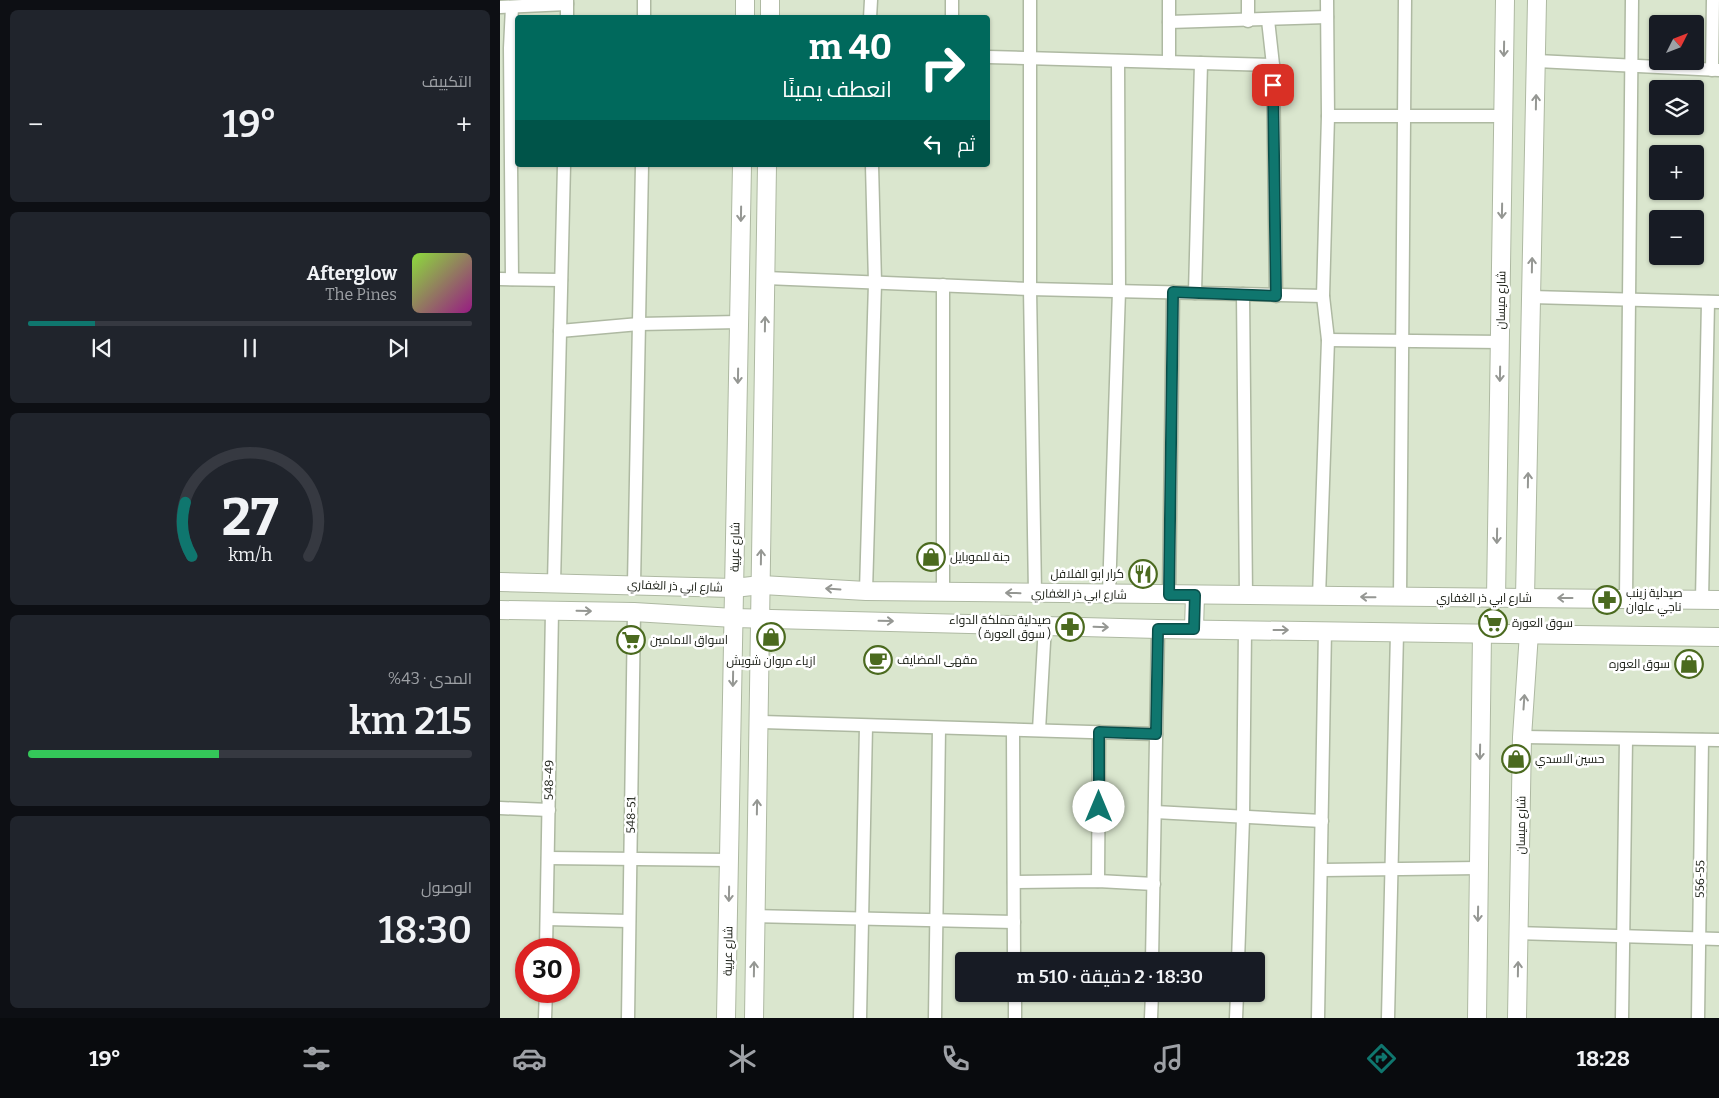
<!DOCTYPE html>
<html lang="ar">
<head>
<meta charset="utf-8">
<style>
  :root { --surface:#171b24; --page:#20242c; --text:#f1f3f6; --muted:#9ea1a6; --line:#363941; --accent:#0f766e }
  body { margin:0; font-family:Bitter,Cairo,serif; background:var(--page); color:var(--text); direction:rtl; height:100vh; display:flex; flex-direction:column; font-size:19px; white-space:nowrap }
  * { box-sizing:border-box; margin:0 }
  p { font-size:16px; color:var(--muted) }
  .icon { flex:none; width:28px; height:28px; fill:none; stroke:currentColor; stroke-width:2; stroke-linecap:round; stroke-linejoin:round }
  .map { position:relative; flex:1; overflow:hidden; direction:ltr }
  .panel { display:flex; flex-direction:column; gap:10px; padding:10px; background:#0d0f14; width:500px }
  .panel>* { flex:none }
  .banner { position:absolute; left:15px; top:15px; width:475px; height:152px; border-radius:5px; box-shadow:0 1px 4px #0004; direction:rtl; background:#00695c; color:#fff; overflow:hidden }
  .needle { width:32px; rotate:48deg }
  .tools { position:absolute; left:1149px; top:15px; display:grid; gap:10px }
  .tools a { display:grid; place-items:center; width:55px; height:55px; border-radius:5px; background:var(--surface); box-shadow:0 1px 4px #0004; font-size:25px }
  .speed { position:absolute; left:15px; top:938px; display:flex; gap:10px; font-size:25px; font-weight:700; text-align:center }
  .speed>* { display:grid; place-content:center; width:65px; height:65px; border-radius:50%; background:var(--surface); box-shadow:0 1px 4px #0004; line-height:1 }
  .speed .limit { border:8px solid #d22; background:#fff; color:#111 }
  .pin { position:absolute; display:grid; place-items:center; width:42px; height:42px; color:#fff; margin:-21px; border-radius:10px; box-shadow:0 2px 8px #0006 }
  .me { position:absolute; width:55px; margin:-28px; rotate:0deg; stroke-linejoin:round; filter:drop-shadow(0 0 4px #0008) }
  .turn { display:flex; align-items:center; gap:18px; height:105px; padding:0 15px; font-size:22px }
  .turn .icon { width:65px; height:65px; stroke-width:2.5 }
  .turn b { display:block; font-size:35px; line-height:42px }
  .then { display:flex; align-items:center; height:48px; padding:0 15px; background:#0003; gap:10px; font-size:19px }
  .big { font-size:38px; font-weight:600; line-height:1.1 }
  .panel .tile { flex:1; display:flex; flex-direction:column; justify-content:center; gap:8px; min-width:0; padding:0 18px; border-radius:8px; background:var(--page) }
  .panel .dial { align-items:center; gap:0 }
  .dial svg { height:130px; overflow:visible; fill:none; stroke:var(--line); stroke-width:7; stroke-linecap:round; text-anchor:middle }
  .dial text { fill:var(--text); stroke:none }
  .song { display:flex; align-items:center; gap:15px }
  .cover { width:60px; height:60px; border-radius:8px; background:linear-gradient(135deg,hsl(90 70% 55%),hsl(310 70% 35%)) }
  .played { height:5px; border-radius:2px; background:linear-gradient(90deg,var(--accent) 15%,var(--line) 15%) }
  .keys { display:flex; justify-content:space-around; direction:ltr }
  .heat { display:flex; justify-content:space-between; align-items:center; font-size:28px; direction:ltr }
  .charge { height:8px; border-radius:4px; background:linear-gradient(90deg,#34c759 43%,var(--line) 0) }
  .trip { position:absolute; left:455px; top:952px; width:310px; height:50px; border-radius:5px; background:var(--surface); box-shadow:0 1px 4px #0004; font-weight:600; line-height:50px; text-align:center; direction:rtl }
  .tab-bar { display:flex; height:80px; justify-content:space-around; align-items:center; background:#090b0e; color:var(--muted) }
  .tab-bar .icon { width:35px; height:35px }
  .tab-bar .current { color:var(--accent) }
  .tab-bar b { font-size:22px; color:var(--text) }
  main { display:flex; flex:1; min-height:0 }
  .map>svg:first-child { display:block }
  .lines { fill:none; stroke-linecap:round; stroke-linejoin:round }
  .street-casing { stroke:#aeb9a2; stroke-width:15 }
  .secondary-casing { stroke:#aeb9a2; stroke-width:20 }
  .street { stroke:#fff; stroke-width:12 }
  .secondary { stroke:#fff; stroke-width:18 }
  .oneway { stroke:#959793 }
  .route-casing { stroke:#0a4d48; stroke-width:12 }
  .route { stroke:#0f766e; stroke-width:9 }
  .labels { text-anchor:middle; stroke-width:5; stroke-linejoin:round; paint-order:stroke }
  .street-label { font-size:12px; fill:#13170e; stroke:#fff }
  .poi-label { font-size:12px; fill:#13170e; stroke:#fff; text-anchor:start }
</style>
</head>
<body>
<main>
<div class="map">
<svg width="1219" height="1018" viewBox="0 0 1219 1018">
  <rect width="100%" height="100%" fill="#dae6ce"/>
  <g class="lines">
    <defs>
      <g id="street">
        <polyline points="530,0 530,289 535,593"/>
        <polyline points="669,0 669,62"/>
        <polyline points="0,7 67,4"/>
        <polyline points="12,7 10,48 12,279"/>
        <polyline points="67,18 67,0"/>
        <polyline points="144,18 144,0"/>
        <polyline points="370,18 371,0"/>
        <polyline points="452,18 452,0"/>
        <polyline points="768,20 773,65 776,296"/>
        <polyline points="748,21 748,0"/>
        <polyline points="669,22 827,17"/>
        <polyline points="488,57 773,65"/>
        <polyline points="1037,61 1219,70"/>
        <polyline points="1212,70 1213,0"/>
        <polyline points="828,116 1003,116"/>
        <polyline points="266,278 530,289 823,296"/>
        <polyline points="0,279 61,280"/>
        <polyline points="443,285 443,592"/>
        <polyline points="695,293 701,63"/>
        <polyline points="743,294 746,596"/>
        <polyline points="1031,297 1219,302"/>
        <polyline points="60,331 139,324 239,322"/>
        <polyline points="828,340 1001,342"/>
        <polyline points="54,583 64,165"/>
        <polyline points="134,584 142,165"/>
        <polyline points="366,591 375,283 372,165"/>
        <polyline points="609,594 619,291 618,61"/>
        <polyline points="669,595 673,292"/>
        <polyline points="819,597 828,340 823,296 828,116 827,0"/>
        <polyline points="900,598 905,0"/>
        <polyline points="1126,598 1132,0"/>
        <polyline points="1202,600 1208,302"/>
        <polyline points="258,722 656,734"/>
        <polyline points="513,730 514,961"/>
        <polyline points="539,730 545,625"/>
        <polyline points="1022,737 1219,740"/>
        <polyline points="0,808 49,810"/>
        <polyline points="655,812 822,821"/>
        <polyline points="48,858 229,860"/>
        <polyline points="823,870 979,868"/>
        <polyline points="598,881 599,732"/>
        <polyline points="514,882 598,881 654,884"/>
        <polyline points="255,916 514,922"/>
        <polyline points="47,919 129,921"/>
        <polyline points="1019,933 1219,939"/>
        <polyline points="46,949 52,611"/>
        <polyline points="652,961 658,629"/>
        <polyline points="738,961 743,818 745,630"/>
        <polyline points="515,994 515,1018"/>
        <polyline points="45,1018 46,991"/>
        <polyline points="128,1018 134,612"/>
        <polyline points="360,1018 366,726"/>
        <polyline points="435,1018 439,728"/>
        <polyline points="651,1018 652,994"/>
        <polyline points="736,1018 737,994"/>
        <polyline points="818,1018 825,630"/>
        <polyline points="888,1018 897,633"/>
        <polyline points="1122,1018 1126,739"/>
        <polyline points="1198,1018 1202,740"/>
      </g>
      <g id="secondary">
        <polyline points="245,18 245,0"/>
        <polyline points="270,18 270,0"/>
        <polyline points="0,582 234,588 261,585 366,591 1219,600"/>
        <polyline points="1025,598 1037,0"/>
        <polyline points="996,599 1005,0"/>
        <polyline points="0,610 134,612 234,618 658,629 1219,637"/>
        <polyline points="694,629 695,595"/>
        <polyline points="226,1018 242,165"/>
        <polyline points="254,1018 267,165"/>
        <polyline points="977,1018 982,633"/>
        <polyline points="1017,1018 1022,737 1029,633"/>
      </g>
    </defs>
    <use href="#street" class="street-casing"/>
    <use href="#secondary" class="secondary-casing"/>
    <use href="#street" class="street"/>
    <use href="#secondary" class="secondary"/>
  </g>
  <defs><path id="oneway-shaft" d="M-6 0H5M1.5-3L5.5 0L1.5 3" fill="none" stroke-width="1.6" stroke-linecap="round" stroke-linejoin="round" transform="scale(1.25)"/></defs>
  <g class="oneway">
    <use href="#oneway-shaft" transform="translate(1004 49) rotate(91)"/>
    <use href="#oneway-shaft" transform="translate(1036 102) rotate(-89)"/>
    <use href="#oneway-shaft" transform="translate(1002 211) rotate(91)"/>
    <use href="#oneway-shaft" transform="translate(241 214) rotate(91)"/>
    <use href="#oneway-shaft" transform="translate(1032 265) rotate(-89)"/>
    <use href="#oneway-shaft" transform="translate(265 324) rotate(-89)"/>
    <use href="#oneway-shaft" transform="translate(1000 374) rotate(91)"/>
    <use href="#oneway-shaft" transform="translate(238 376) rotate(91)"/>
    <use href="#oneway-shaft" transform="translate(1028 480) rotate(-89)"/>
    <use href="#oneway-shaft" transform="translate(997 536) rotate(91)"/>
    <use href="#oneway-shaft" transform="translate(261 557) rotate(-89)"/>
    <use href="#oneway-shaft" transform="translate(333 589) rotate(-176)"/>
    <use href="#oneway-shaft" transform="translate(513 593) rotate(-179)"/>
    <use href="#oneway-shaft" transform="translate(868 597) rotate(-179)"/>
    <use href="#oneway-shaft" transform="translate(1065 598) rotate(180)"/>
    <use href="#oneway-shaft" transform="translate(84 611) rotate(1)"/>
    <use href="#oneway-shaft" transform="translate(386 621) rotate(1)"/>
    <use href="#oneway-shaft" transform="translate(601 627) rotate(2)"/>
    <use href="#oneway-shaft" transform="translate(781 630)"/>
    <use href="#oneway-shaft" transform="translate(233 679) rotate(91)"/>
    <use href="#oneway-shaft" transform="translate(1024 702) rotate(-86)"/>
    <use href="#oneway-shaft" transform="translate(980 752) rotate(91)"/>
    <use href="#oneway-shaft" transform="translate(257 807) rotate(-89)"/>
    <use href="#oneway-shaft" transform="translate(229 894) rotate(91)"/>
    <use href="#oneway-shaft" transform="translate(978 914) rotate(91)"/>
    <use href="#oneway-shaft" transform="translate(254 969) rotate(-89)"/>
    <use href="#oneway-shaft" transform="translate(1018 969) rotate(-89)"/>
  </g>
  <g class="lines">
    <defs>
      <polyline id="route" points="599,807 599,732 656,734 658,629 694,629 695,595 669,595 673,292 776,296 773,85"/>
    </defs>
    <use href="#route" class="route-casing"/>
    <use href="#route" class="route"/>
  </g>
  <defs>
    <symbol id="shop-ring" viewBox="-11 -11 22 22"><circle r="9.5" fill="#fff" stroke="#4b6a1f" stroke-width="1.5"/><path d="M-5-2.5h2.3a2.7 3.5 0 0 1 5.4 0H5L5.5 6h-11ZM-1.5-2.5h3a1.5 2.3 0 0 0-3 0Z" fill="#4b6a1f"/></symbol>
    <symbol id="restaurant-ring" viewBox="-11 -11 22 22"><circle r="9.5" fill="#fff" stroke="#4b6a1f" stroke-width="1.5"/><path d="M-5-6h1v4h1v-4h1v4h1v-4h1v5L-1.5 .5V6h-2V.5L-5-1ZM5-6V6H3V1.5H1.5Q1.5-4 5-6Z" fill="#4b6a1f"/></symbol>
    <symbol id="pharmacy-ring" viewBox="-11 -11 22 22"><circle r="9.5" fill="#fff" stroke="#4b6a1f" stroke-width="1.5"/><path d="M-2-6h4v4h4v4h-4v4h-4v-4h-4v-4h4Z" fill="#4b6a1f"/></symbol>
    <symbol id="supermarket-ring" viewBox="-11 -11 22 22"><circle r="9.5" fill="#fff" stroke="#4b6a1f" stroke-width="1.5"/><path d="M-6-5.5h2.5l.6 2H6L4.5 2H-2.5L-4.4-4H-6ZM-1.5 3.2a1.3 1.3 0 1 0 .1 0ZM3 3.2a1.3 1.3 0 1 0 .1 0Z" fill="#4b6a1f"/></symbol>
    <symbol id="cafe-ring" viewBox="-11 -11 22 22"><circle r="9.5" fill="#fff" stroke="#4b6a1f" stroke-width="1.5"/><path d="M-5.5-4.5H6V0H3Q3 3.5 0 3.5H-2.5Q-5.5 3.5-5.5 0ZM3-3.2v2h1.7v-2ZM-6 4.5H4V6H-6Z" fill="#4b6a1f"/></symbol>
  </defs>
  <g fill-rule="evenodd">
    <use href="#shop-ring" x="415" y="541" width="32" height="32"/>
    <use href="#restaurant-ring" x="627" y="558" width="32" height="32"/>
    <use href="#pharmacy-ring" x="1091" y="584" width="32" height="32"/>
    <use href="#supermarket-ring" x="977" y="607" width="32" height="32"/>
    <use href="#pharmacy-ring" x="554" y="611" width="32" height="32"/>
    <use href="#shop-ring" x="255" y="621" width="32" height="32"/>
    <use href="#supermarket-ring" x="115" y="624" width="32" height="32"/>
    <use href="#cafe-ring" x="362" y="644" width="32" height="32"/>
    <use href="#shop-ring" x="1173" y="648" width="32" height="32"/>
    <use href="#shop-ring" x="1000" y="743" width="32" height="32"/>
  </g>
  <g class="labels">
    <g class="street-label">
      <text transform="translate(1001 300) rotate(-89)" y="4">شارع ميسان</text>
      <text transform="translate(235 547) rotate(-89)" y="4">شارع عربية</text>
      <text transform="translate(175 586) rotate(2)" y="4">شارع ابي ذر الغفاري</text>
      <text transform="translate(579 594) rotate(1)" y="4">شارع ابي ذر الغفاري</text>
      <text x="984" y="602">شارع ابي ذر الغفاري</text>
      <text transform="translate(49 780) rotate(-89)" y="4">548-49</text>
      <text transform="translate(131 815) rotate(-89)" y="4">548-51</text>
      <text transform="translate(1021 825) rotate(-89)" y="4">شارع ميسان</text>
      <text transform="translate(1200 879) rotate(-89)" y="4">556-55</text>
      <text transform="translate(228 951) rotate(-89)" y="4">شارع عربية</text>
    </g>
    <g class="poi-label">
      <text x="450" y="561">جنة للموبايل</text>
      <text x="624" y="578" text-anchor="end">كرار ابو الفلافل</text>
      <text x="1126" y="597">صيدلية زينب<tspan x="1126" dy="14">ناجي علوان</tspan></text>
      <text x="551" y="624" text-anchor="end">صيدلية مملكة الدواء<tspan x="551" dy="14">( سوق العورة )</tspan></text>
      <text x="1012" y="627">سوق العورة</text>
      <text x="150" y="644">اسواق الامامين</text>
      <text x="397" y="664">مقهى المضايف</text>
      <text x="271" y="665" text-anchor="middle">ازياء مروان شويش</text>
      <text x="1170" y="668" text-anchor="end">سوق العوره</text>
      <text x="1035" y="763">حسين الاسدي</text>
    </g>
  </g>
</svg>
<div class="tools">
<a><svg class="needle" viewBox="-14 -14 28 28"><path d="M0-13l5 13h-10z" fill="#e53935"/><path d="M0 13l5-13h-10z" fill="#9ea1a6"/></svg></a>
<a><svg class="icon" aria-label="layers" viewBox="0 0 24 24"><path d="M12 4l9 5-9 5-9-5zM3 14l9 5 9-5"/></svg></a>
<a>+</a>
<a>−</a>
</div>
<div class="speed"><div class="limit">30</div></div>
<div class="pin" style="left:773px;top:85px;background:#d93025"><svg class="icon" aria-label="arrive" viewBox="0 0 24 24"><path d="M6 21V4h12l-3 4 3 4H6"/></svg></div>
<svg class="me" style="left:599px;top:807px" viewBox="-20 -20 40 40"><circle r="19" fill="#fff"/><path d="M0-13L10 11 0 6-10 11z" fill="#0f766e"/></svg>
<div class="trip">18:30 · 2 دقيقة · 510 m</div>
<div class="banner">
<div class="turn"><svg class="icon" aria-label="right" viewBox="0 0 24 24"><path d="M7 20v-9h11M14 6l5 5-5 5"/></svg><div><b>40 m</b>انعطف يمينًا</div></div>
<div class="then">ثم<svg class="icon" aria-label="left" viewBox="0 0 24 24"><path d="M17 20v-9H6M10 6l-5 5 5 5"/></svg></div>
</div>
</div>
<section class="panel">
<div class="tile"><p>التكييف</p>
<div class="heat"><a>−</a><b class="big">19°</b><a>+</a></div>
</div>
<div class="tile">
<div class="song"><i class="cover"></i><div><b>Afterglow</b><p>The Pines</p></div></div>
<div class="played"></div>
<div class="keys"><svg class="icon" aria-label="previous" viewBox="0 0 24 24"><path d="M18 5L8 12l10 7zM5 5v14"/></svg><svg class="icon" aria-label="pause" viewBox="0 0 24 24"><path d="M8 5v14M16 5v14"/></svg><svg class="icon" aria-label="next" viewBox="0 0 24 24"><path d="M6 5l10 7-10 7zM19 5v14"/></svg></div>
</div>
<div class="tile dial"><svg viewBox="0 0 100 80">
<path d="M14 69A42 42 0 1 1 86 69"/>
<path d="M14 69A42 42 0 0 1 10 36" stroke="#0f766e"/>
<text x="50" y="56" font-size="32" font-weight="700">27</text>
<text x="50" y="72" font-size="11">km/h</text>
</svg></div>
<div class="tile"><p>المدى · 43%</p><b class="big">215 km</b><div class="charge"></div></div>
<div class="tile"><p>الوصول</p><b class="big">18:30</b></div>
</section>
</main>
<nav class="tab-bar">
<b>18:28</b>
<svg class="icon current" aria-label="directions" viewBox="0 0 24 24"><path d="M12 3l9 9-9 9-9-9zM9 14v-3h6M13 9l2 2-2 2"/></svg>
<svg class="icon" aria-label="music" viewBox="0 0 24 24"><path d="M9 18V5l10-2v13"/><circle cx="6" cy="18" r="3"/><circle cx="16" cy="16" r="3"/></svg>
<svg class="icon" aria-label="phone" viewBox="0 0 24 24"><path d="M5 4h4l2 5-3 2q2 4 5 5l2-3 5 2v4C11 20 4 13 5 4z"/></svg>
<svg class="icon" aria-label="climate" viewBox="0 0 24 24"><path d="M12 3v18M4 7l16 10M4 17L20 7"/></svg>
<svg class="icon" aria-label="car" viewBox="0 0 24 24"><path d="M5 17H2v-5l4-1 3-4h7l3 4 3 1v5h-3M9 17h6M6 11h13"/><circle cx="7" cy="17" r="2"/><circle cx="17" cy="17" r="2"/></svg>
<svg class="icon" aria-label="filters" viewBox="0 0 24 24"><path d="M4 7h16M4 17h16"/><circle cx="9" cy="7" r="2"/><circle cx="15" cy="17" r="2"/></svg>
<b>19°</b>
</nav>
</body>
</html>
